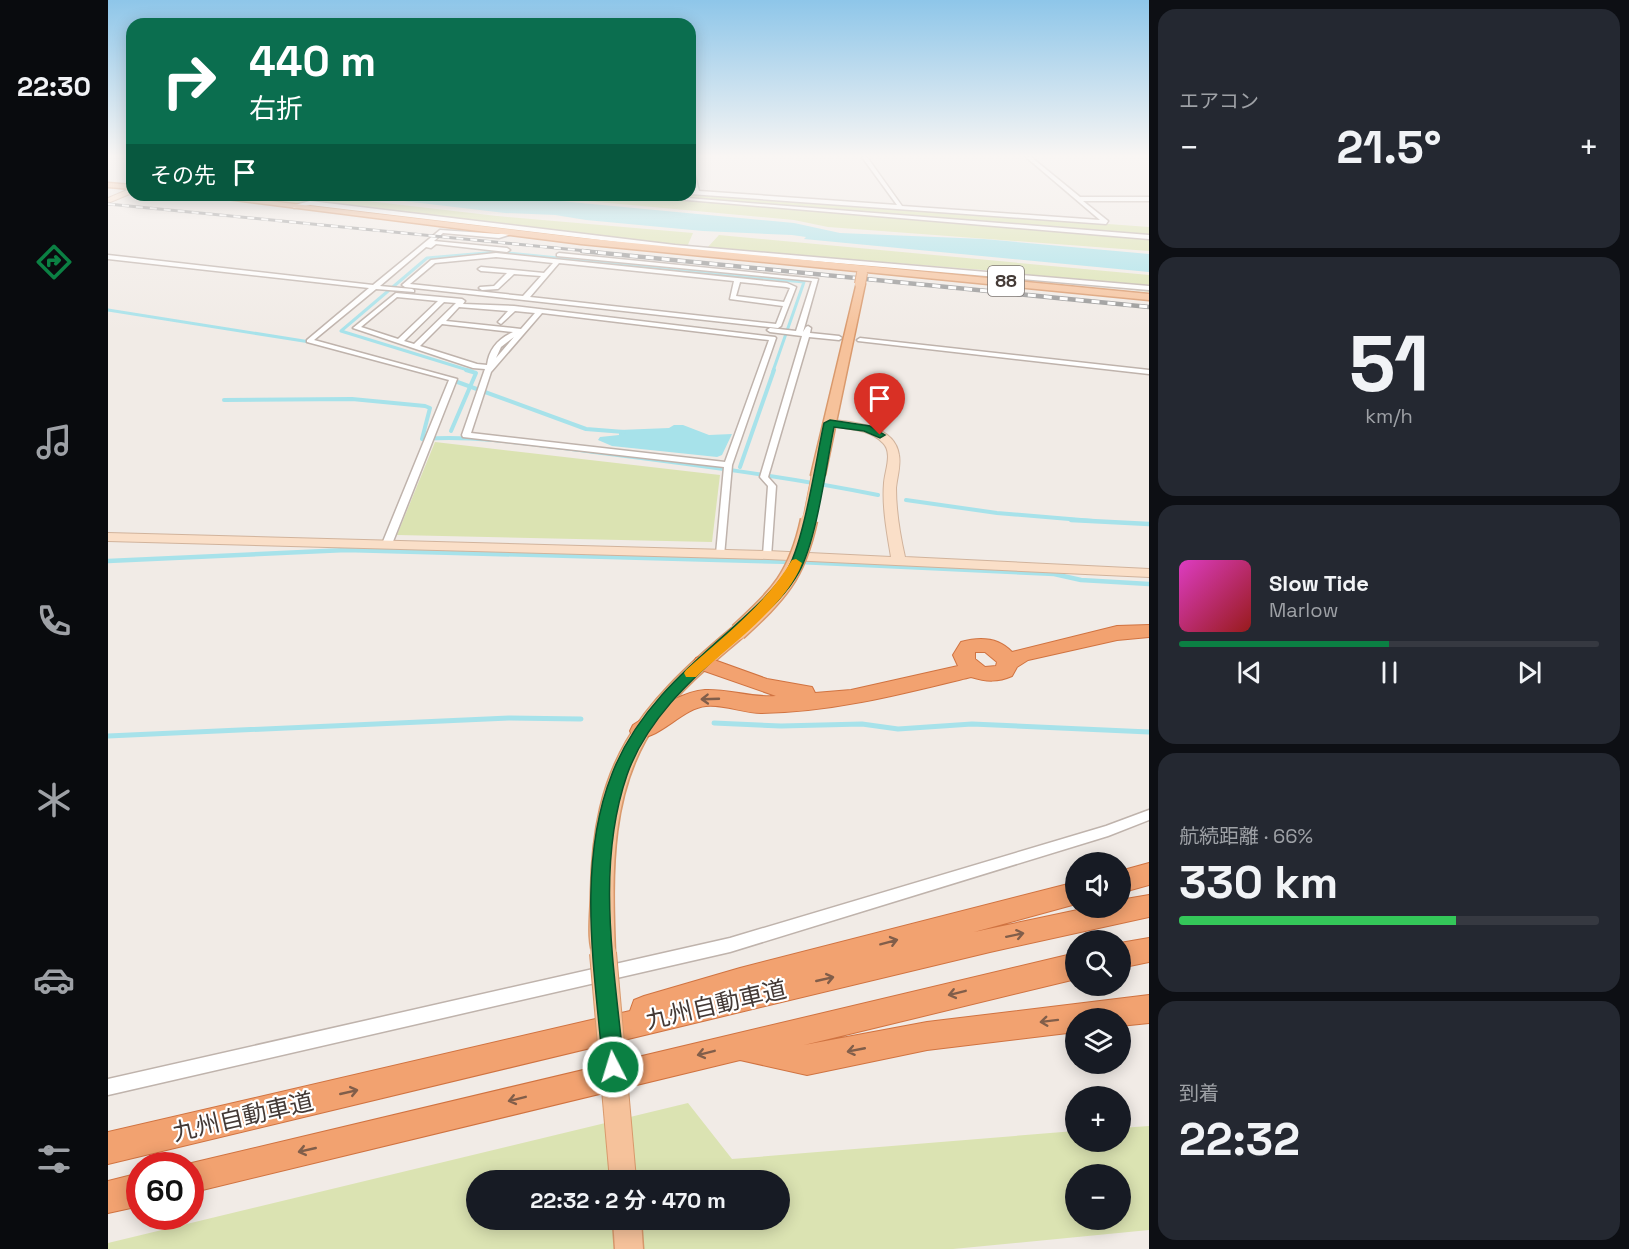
<!DOCTYPE html>
<html lang="ja">
<head>
<meta charset="utf-8">
<style>
  :root { --surface:#171b24; --page:#242831; --text:#f1f3f6; --muted:#9ea1a6; --line:#363941; --accent:#0b8043 }
  body { margin:0; font-family:"Space Grotesk","Noto Sans JP",sans-serif; background:var(--page); color:var(--text); height:100vh; display:flex; flex-direction:column; font-size:22px; white-space:nowrap }
  * { box-sizing:border-box; margin:0 }
  p { font-size:20px; color:var(--muted) }
  .icon { flex:none; width:33px; height:33px; fill:none; stroke:currentColor; stroke-width:2; stroke-linecap:round; stroke-linejoin:round }
  .map { position:relative; flex:1; overflow:hidden }
  .side { display:flex; flex-direction:column; gap:9px; padding:9px; background:#0d0f14; width:480px }
  .side>* { flex:none }
  .banner { position:absolute; left:18px; top:18px; width:570px; height:183px; border-radius:18px; box-shadow:0 3px 15px #0003; background:#0b6e4f; color:#fff; overflow:hidden }
  .controls { position:absolute; left:957px; top:852px; display:grid; gap:12px }
  .controls a { display:grid; place-items:center; width:66px; height:66px; border-radius:50%; background:var(--surface); box-shadow:0 3px 15px #0003; font-size:30px }
  .speed { position:absolute; left:18px; top:1152px; display:flex; gap:12px; font-size:30px; font-weight:700; text-align:center }
  .speed>* { display:grid; place-content:center; width:78px; height:78px; border-radius:50%; background:var(--surface); box-shadow:0 3px 15px #0003; line-height:1 }
  .speed .limit { border:9px solid #d22; background:#fff; color:#111 }
  .pin { position:absolute; display:grid; place-items:center; width:51px; height:51px; color:#fff; margin:-62px -26px; border-radius:50% 50% 50% 0; rotate:-45deg; box-shadow:0 0 6px #0007 }
  .pin .icon { rotate:45deg }
  .me { position:absolute; width:66px; margin:-33px; rotate:355deg; stroke-linejoin:round; filter:drop-shadow(0 0 4px #0008) }
  .turn { display:flex; align-items:center; gap:21px; height:126px; padding:0 24px; font-size:27px }
  .turn .icon { width:78px; height:78px; stroke-width:2.5 }
  .turn b { display:block; font-size:42px; line-height:51px }
  .then { display:flex; align-items:center; height:57px; padding:0 24px; background:#0003; gap:12px; font-size:22px }
  .big { font-size:45px; font-weight:700; line-height:1.1 }
  .side .tile { flex:1; display:flex; flex-direction:column; justify-content:center; gap:9px; min-width:0; padding:0 21px; border-radius:18px; background:var(--page) }
  .side .dial { align-items:center; gap:0 }
  .dial b { font-size:78px; line-height:1 }
  .song { display:flex; align-items:center; gap:18px }
  .cover { width:72px; height:72px; border-radius:9px; background:linear-gradient(135deg,hsl(310 70% 55%),hsl(0 70% 35%)) }
  .played { height:6px; border-radius:3px; background:linear-gradient(90deg,var(--accent) 50%,var(--line) 50%) }
  .keys { display:flex; justify-content:space-around; direction:ltr }
  .heat { display:flex; justify-content:space-between; align-items:center; font-size:33px; direction:ltr }
  .charge { height:9px; border-radius:4px; background:linear-gradient(90deg,#34c759 66%,var(--line) 0) }
  .trip { position:absolute; left:358px; top:1170px; width:324px; height:60px; border-radius:30px; background:var(--surface); box-shadow:0 3px 15px #0003; font-weight:700; line-height:60px; text-align:center }
  main { display:flex; flex:1; min-height:0 }
  .tab-bar { display:flex; flex-direction:column; width:108px; justify-content:space-around; align-items:center; background:#090b0e; color:var(--muted) }
  .tab-bar .icon { width:42px; height:42px }
  .tab-bar .active { color:var(--accent) }
  .tab-bar b { font-size:27px; color:var(--text) }
  .map>svg:first-child { display:block }
  .green { fill:#dbe3b2; fill-rule:evenodd }
  .water { fill:#a7e2ea }
  .lines { fill:none; stroke-linecap:round; stroke-linejoin:round }
  .stream-far4 { stroke:#a7e2ea; stroke-width:2 }
  .stream-far3 { stroke:#a7e2ea; stroke-width:3 }
  .stream-far2 { stroke:#a7e2ea; stroke-width:4 }
  .stream-far1 { stroke:#a7e2ea; stroke-width:4.5 }
  .stream { stroke:#a7e2ea; stroke-width:5 }
  .street-casing { stroke:#bfb3ac; stroke-width:3 }
  .secondary-casing { stroke:#d1b39c; stroke-width:2 }
  .primary-casing { stroke:#d9996c; stroke-width:3 }
  .highway-casing { stroke:#d07341; stroke-width:2 }
  .street { fill:#fff; fill-rule:evenodd }
  .secondary { fill:#fadfc8; fill-rule:evenodd }
  .primary { fill:#f6c29b; fill-rule:evenodd }
  .highway { fill:#f2a270; fill-rule:evenodd }
  .rail-far1-casing { stroke:#959595; stroke-width:3 }
  .rail-casing { stroke:#959595; stroke-width:4.5 }
  .rail-far1 { stroke:#fff; stroke-width:2; stroke-dasharray:7; stroke-linecap:butt }
  .rail { stroke:#fff; stroke-width:3; stroke-dasharray:8; stroke-linecap:butt }
  .primary-bridge-far3-casing { stroke:#d9996c; stroke-width:12; stroke-linecap:butt }
  .primary-bridge-far2-casing { stroke:#d9996c; stroke-width:14; stroke-linecap:butt }
  .primary-bridge-far1-casing { stroke:#d9996c; stroke-width:19; stroke-linecap:butt }
  .primary-bridge-casing { stroke:#d9996c; stroke-width:28; stroke-linecap:butt }
  .primary-bridge-far3 { stroke:#f6c29b; stroke-width:10 }
  .primary-bridge-far2 { stroke:#f6c29b; stroke-width:13 }
  .primary-bridge-far1 { stroke:#f6c29b; stroke-width:16 }
  .primary-bridge { stroke:#f6c29b; stroke-width:26 }
  .oneway { stroke:#815e4a }
  .route { fill:#0b8043; stroke:#07532c; stroke-width:1.5 }
  .slow { fill:#f59e0b }
  .labels { text-anchor:middle; stroke-width:4.5; stroke-linejoin:round; paint-order:stroke }
  .shield { fill:#fff; stroke:#7c7572; stroke-width:1.5 }
  .shield-label { font-size:18px; font-weight:bold; fill:#443a36 }
  .near-street-label { font-size:24px; fill:#443a36; stroke:#fff }
</style>
</head>
<body>
<main>
<nav class="tab-bar">
<b>22:30</b>
<svg class="icon active" aria-label="directions" viewBox="0 0 24 24"><path d="M12 3l9 9-9 9-9-9zM9 14v-3h6M13 9l2 2-2 2"/></svg>
<svg class="icon" aria-label="music" viewBox="0 0 24 24"><path d="M9 18V5l10-2v13"/><circle cx="6" cy="18" r="3"/><circle cx="16" cy="16" r="3"/></svg>
<svg class="icon" aria-label="phone" viewBox="0 0 24 24"><path d="M5 4h4l2 5-3 2q2 4 5 5l2-3 5 2v4C11 20 4 13 5 4z"/></svg>
<svg class="icon" aria-label="climate" viewBox="0 0 24 24"><path d="M12 3v18M4 7l16 10M4 17L20 7"/></svg>
<svg class="icon" aria-label="car" viewBox="0 0 24 24"><path d="M5 17H2v-5l4-1 3-4h7l3 4 3 1v5h-3M9 17h6M6 11h13"/><circle cx="7" cy="17" r="2"/><circle cx="17" cy="17" r="2"/></svg>
<svg class="icon" aria-label="filters" viewBox="0 0 24 24"><path d="M4 7h16M4 17h16"/><circle cx="9" cy="7" r="2"/><circle cx="15" cy="17" r="2"/></svg>
</nav>
<div class="map">
<svg width="1041" height="1249" viewBox="0 0 1041 1249">
  <rect width="100%" height="100%" fill="#f1ebe6"/>
  <g class="green">
    <polygon points="582,193 1041,227 1041,251 720,227 686,220 447,198 351,195 582,195"/>
    <polygon points="114,195 208,195 389,216 585,233 579,247 490,241 311,220 316,216 204,202 190,204"/>
    <polygon points="611,235 1041,275 1041,292 888,271 599,248"/>
    <polygon points="327,442 612,475 604,542 289,535"/>
    <path d="M 580,1103 L 624,1159 L 967,1131 L 968,1142 L 1012,1142 L 1013,1128 L 1041,1126 L 1041,1230 L 845,1249 L 0,1249 L 0,1243 ZM 968,1174 L 1012,1174 L 1012,1220 L 968,1220 ZM 369,1180 L 672,1180 L 672,1220 L 369,1220 Z"/>
  </g>
  <g class="water">
    <polygon points="245,195 331,195 399,201 452,201 686,223 732,233 876,239 1041,254 1041,272 696,239 698,237 684,235 595,231 478,220 447,215 397,213"/>
    <polygon points="566,425 575,425 601,435 624,434 614,455 609,457 504,446 490,440 492,437 511,435 511,430 561,428"/>
  </g>
  <g class="lines">
    <polyline class="stream-far4" points="384,252 393,252"/>
    <g class="stream-far3">
      <polyline points="0,310 202,342"/>
      <polyline points="363,371 233,331 319,258 389,252 696,282 665,371"/>
    </g>
    <g class="stream-far2">
      <polyline points="344,380 478,429 516,432"/>
      <path d="M 116,400 L 244,399 L 317,406 L 322,408 L 314,439 C 372,435 429,445 486,452 C 581,464 676,476 770,495"/>
      <polyline points="343,431 368,373 358,370"/>
      <polyline points="632,467 666,370"/>
      <polyline points="798,500 889,513 985,521"/>
    </g>
    <g class="stream-far1">
      <polyline points="963,520 1041,524"/>
      <polyline points="0,561 238,550 684,562"/>
      <polyline points="692,562 946,574 973,580 1041,584"/>
    </g>
    <g class="stream">
      <polyline points="606,723 673,726 754,724 790,729 864,724 1041,732"/>
      <polyline points="0,736 401,718 473,719"/>
    </g>
    <defs>
      <g id="street">
        <polygon points="754,157 759,157 794,206 992,220 918,157 923,157 972,197 1041,197 1041,201 975,201 1000,221 998,224 582,194 582,190 586,191 582,174 582,164 584,165 591,191 789,205"/>
        <polygon points="520,195 542,195 1041,235 1041,239"/>
        <polygon points="202,201 567,245 1041,286 1041,290 567,249 202,205 186,208 183,206"/>
        <polygon points="332,230 391,234 404,231 407,233 391,238 335,233 326,241 399,248 402,250 399,252 328,244 323,248 318,247 272,286 304,289 306,290 306,292 268,289 206,340 349,379 284,544 279,547 274,544 341,380 199,342 199,340 261,288 0,259 0,255 265,285"/>
        <path d="M 388,253 L 679,283 L 688,287 L 673,326 L 670,328 L 297,287 L 294,285 L 323,260 ZM 388,257 L 445,263 L 436,273 L 373,267 L 370,269 L 373,271 L 399,273 L 386,286 L 372,287 L 371,288 L 374,290 L 390,289 L 406,274 L 433,276 L 415,296 L 302,284 L 327,263 ZM 451,263 L 626,281 L 622,299 L 675,306 L 668,324 L 422,297 ZM 632,282 L 678,287 L 682,288 L 676,302 L 628,296 Z"/>
        <polygon points="451,253 710,279 695,332 698,327 700,326 703,328 702,333 731,336 734,338 731,340 701,337 660,477 668,486 663,557 657,557 655,555 660,486 652,477 694,336 662,332 659,330 662,328 688,331 704,281 449,256 449,254"/>
        <path d="M 288,293 L 354,299 L 357,301 L 355,304 L 406,306 L 667,337 L 668,338 L 624,465 L 616,556 L 610,556 L 608,554 L 616,467 L 355,437 L 354,435 L 377,369 L 365,368 L 245,328 ZM 289,297 L 330,301 L 290,339 L 253,327 ZM 336,302 L 348,303 L 306,344 L 296,341 ZM 351,307 L 400,311 L 390,322 L 393,324 L 407,311 L 427,313 L 413,329 L 338,321 ZM 434,313 L 661,340 L 617,462 L 363,433 L 383,372 ZM 334,324 L 405,332 C 390,339 381,349 379,365 L 369,364 L 312,346 ZM 406,337 L 388,358 L 393,347 Z"/>
        <polygon points="752,338 1041,370 1041,374 750,341 749,340"/>
        <polygon points="1041,810 1041,820 1000,836 622,952 0,1095 0,1079 622,938 998,826"/>
      </g>
      <g id="secondary">
        <polygon points="24,188 24,193 0,203 0,198"/>
        <path d="M 722,420 C 746,422 787,425 791,455 C 793,466 789,477 788,488 C 788,511 792,535 797,557 L 1041,569 L 1041,577 L 660,559 L 0,541 L 0,533 L 660,551 L 783,557 C 779,533 774,507 776,483 C 777,470 785,453 775,443 C 760,427 737,430 718,425 L 718,421 Z"/>
      </g>
      <g id="primary">
        <polygon points="0,183 24,185 24,189 0,187"/>
        <polygon points="87,195 111,195 473,238 1041,294 1041,300 473,244"/>
        <polygon points="749,282 757,284 717,475 710,479 703,475"/>
        <path d="M 630,626 L 638,632 L 636,636 C 606,662 574,687 551,719 C 501,787 504,873 507,953 L 503,960 L 495,964 L 487,960 C 478,942 483,913 483,892 C 485,763 528,708 624,628 Z"/>
        <polygon points="505,1220 533,1220 535,1249 507,1249"/>
      </g>
      <g id="highway">
        <path d="M 1041,625 L 1041,637 L 1009,640 L 920,660 L 909,667 L 904,676 C 890,682 879,682 863,677 C 794,694 725,712 653,713 C 635,713 616,704 598,706 C 573,708 548,744 525,737 L 522,731 L 525,725 C 546,712 571,692 597,690 C 621,689 644,698 668,696 L 588,668 L 585,663 L 588,658 L 595,656 L 659,679 L 704,687 L 707,693 L 743,690 L 850,666 L 845,655 L 853,642 C 871,637 890,637 904,652 L 1009,626 ZM 867,652 L 877,652 L 889,662 L 888,666 L 877,667 L 867,659 Z"/>
        <polygon points="1041,863 1041,885 1012,893 1012,871"/>
        <polygon points="968,882 968,904 866,932 979,908 1012,908 1012,900 1041,895 1041,917 882,952 0,1164 0,1132 522,1011 526,1000 536,996 632,968"/>
        <polygon points="1041,938 1041,962 1012,968 1012,943"/>
        <polygon points="968,953 968,979 696,1045 819,1022 1041,995 1041,1023 1012,1026 1012,1018 968,1018 968,1032 819,1050 699,1075 632,1060 82,1193 82,1166 71,1166"/>
        <polygon points="32,1173 32,1206 0,1213 0,1181"/>
      </g>
    </defs>
    <use href="#street" class="street-casing"/>
    <use href="#secondary" class="secondary-casing"/>
    <use href="#primary" class="primary-casing"/>
    <use href="#highway" class="highway-casing"/>
    <use href="#street" class="street"/>
    <use href="#secondary" class="secondary"/>
    <use href="#primary" class="primary"/>
    <use href="#highway" class="highway"/>
    <defs>
      <polyline id="rail-far1" points="0,204 489,252"/>
      <polyline id="rail" points="474,251 1041,307"/>
    </defs>
    <use href="#rail-far1" class="rail-far1-casing"/>
    <use href="#rail" class="rail-casing"/>
    <use href="#rail-far1" class="rail-far1"/>
    <use href="#rail" class="rail"/>
    <defs>
      <polyline id="primary-bridge-far3" points="752,284 754,273"/>
      <polyline id="primary-bridge-far2" points="701,521 710,475"/>
      <path id="primary-bridge-far1" d="M 630,632 C 671,594 689,576 701,520"/>
      <polyline id="primary-bridge" points="495,953 515,1180"/>
    </defs>
    <use href="#primary-bridge-far3" class="primary-bridge-far3-casing"/>
    <use href="#primary-bridge-far2" class="primary-bridge-far2-casing"/>
    <use href="#primary-bridge-far1" class="primary-bridge-far1-casing"/>
    <use href="#primary-bridge" class="primary-bridge-casing"/>
    <use href="#primary-bridge-far3" class="primary-bridge-far3"/>
    <use href="#primary-bridge-far2" class="primary-bridge-far2"/>
    <use href="#primary-bridge-far1" class="primary-bridge-far1"/>
    <use href="#primary-bridge" class="primary-bridge"/>
  </g>
  <defs><path id="oneway-shaft" d="M-6 0H5M1.5-3L5.5 0L1.5 3" fill="none" stroke-width="1.6" stroke-linecap="round" stroke-linejoin="round" transform="scale(1.5)"/></defs>
  <g class="oneway">
    <use href="#oneway-shaft" transform="translate(602 699) rotate(178)"/>
    <use href="#oneway-shaft" transform="translate(907 935) rotate(-12)"/>
    <use href="#oneway-shaft" transform="translate(781 942) rotate(-15)"/>
    <use href="#oneway-shaft" transform="translate(717 979) rotate(-13)"/>
    <use href="#oneway-shaft" transform="translate(849 993) rotate(166)"/>
    <use href="#oneway-shaft" transform="translate(941 1021) rotate(173)"/>
    <use href="#oneway-shaft" transform="translate(748 1050) rotate(169)"/>
    <use href="#oneway-shaft" transform="translate(598 1053) rotate(166)"/>
    <use href="#oneway-shaft" transform="translate(241 1092) rotate(-13)"/>
    <use href="#oneway-shaft" transform="translate(409 1099) rotate(166)"/>
    <use href="#oneway-shaft" transform="translate(199 1150) rotate(167)"/>
  </g>
  <linearGradient id="sky" x2="0" y2="1"><stop stop-color="#8ec6e9"/><stop offset="0.47" stop-color="#f9f6f4"/><stop offset="1" stop-color="#f9f6f4" stop-opacity="0"/></linearGradient>
  <rect width="1041" height="332" fill="url(#sky)"/>
  <path class="route" d="M 722,420 L 762,426 L 777,435 L 772,438 L 756,431 L 726,427 C 718,466 709,539 691,572 C 678,596 656,614 636,632 C 591,673 540,715 519,775 C 487,868 507,971 516,1067 L 513,1074 L 505,1077 L 498,1074 L 495,1067 C 487,972 468,865 504,774 C 527,714 574,672 621,631 C 641,613 662,595 678,572 C 696,544 708,459 716,423 Z"/>
  <path class="slow" d="M 688,559 L 694,563 C 680,604 620,647 588,677 L 578,677 L 576,673 L 578,670 C 616,636 658,604 684,560 Z"/>
  <g class="labels">
    <rect class="shield" x="880" y="266" width="36" height="30" rx="4.5"/>
    <g class="shield-label">
      <text x="898" y="287">88</text>
    </g>
    <g class="near-street-label">
      <text transform="translate(608 1005) rotate(-13)" y="8">九州自動車道</text>
      <text transform="translate(135 1117) rotate(-13)" y="8">九州自動車道</text>
    </g>
  </g>
</svg>
<div class="controls">
<a><svg class="icon" aria-label="sound" viewBox="0 0 24 24"><path d="M4 9h4l5-4v14l-5-4H4zM17 9q2 3 0 6"/></svg></a>
<a><svg class="icon" aria-label="search" viewBox="0 0 24 24"><circle cx="10" cy="10" r="6"/><path d="M15 15l6 6"/></svg></a>
<a><svg class="icon" aria-label="layers" viewBox="0 0 24 24"><path d="M12 4l9 5-9 5-9-5zM3 14l9 5 9-5"/></svg></a>
<a>+</a>
<a>−</a>
</div>
<div class="speed"><div class="limit">60</div></div>
<div class="pin" style="left:772px;top:435px;background:#d93025"><svg class="icon" aria-label="arrive" viewBox="0 0 24 24"><path d="M6 21V4h12l-3 4 3 4H6"/></svg></div>
<svg class="me" style="left:505px;top:1067px" viewBox="-20 -20 40 40"><circle r="17" fill="#0b8043" stroke="#fff" stroke-width="3"/><path d="M0-11L8 9 0 5-8 9z" fill="#fff"/></svg>
<div class="trip">22:32 · 2 分 · 470 m</div>
<div class="banner">
<div class="turn"><svg class="icon" aria-label="right" viewBox="0 0 24 24"><path d="M7 20v-9h11M14 6l5 5-5 5"/></svg><div><b>440 m</b>右折</div></div>
<div class="then">その先<svg class="icon" aria-label="arrive" viewBox="0 0 24 24"><path d="M6 21V4h12l-3 4 3 4H6"/></svg></div>
</div>
</div>
<section class="side">
<div class="tile"><p>エアコン</p>
<div class="heat"><a>−</a><b class="big">21.5°</b><a>+</a></div>
</div>
<div class="tile dial"><b>51</b><p>km/h</p></div>
<div class="tile">
<div class="song"><i class="cover"></i><div><b>Slow Tide</b><p>Marlow</p></div></div>
<div class="played"></div>
<div class="keys"><svg class="icon" aria-label="previous" viewBox="0 0 24 24"><path d="M18 5L8 12l10 7zM5 5v14"/></svg><svg class="icon" aria-label="pause" viewBox="0 0 24 24"><path d="M8 5v14M16 5v14"/></svg><svg class="icon" aria-label="next" viewBox="0 0 24 24"><path d="M6 5l10 7-10 7zM19 5v14"/></svg></div>
</div>
<div class="tile"><p>航続距離 · 66%</p><b class="big">330 km</b><div class="charge"></div></div>
<div class="tile"><p>到着</p><b class="big">22:32</b></div>
</section>
</main>
</body>
</html>
